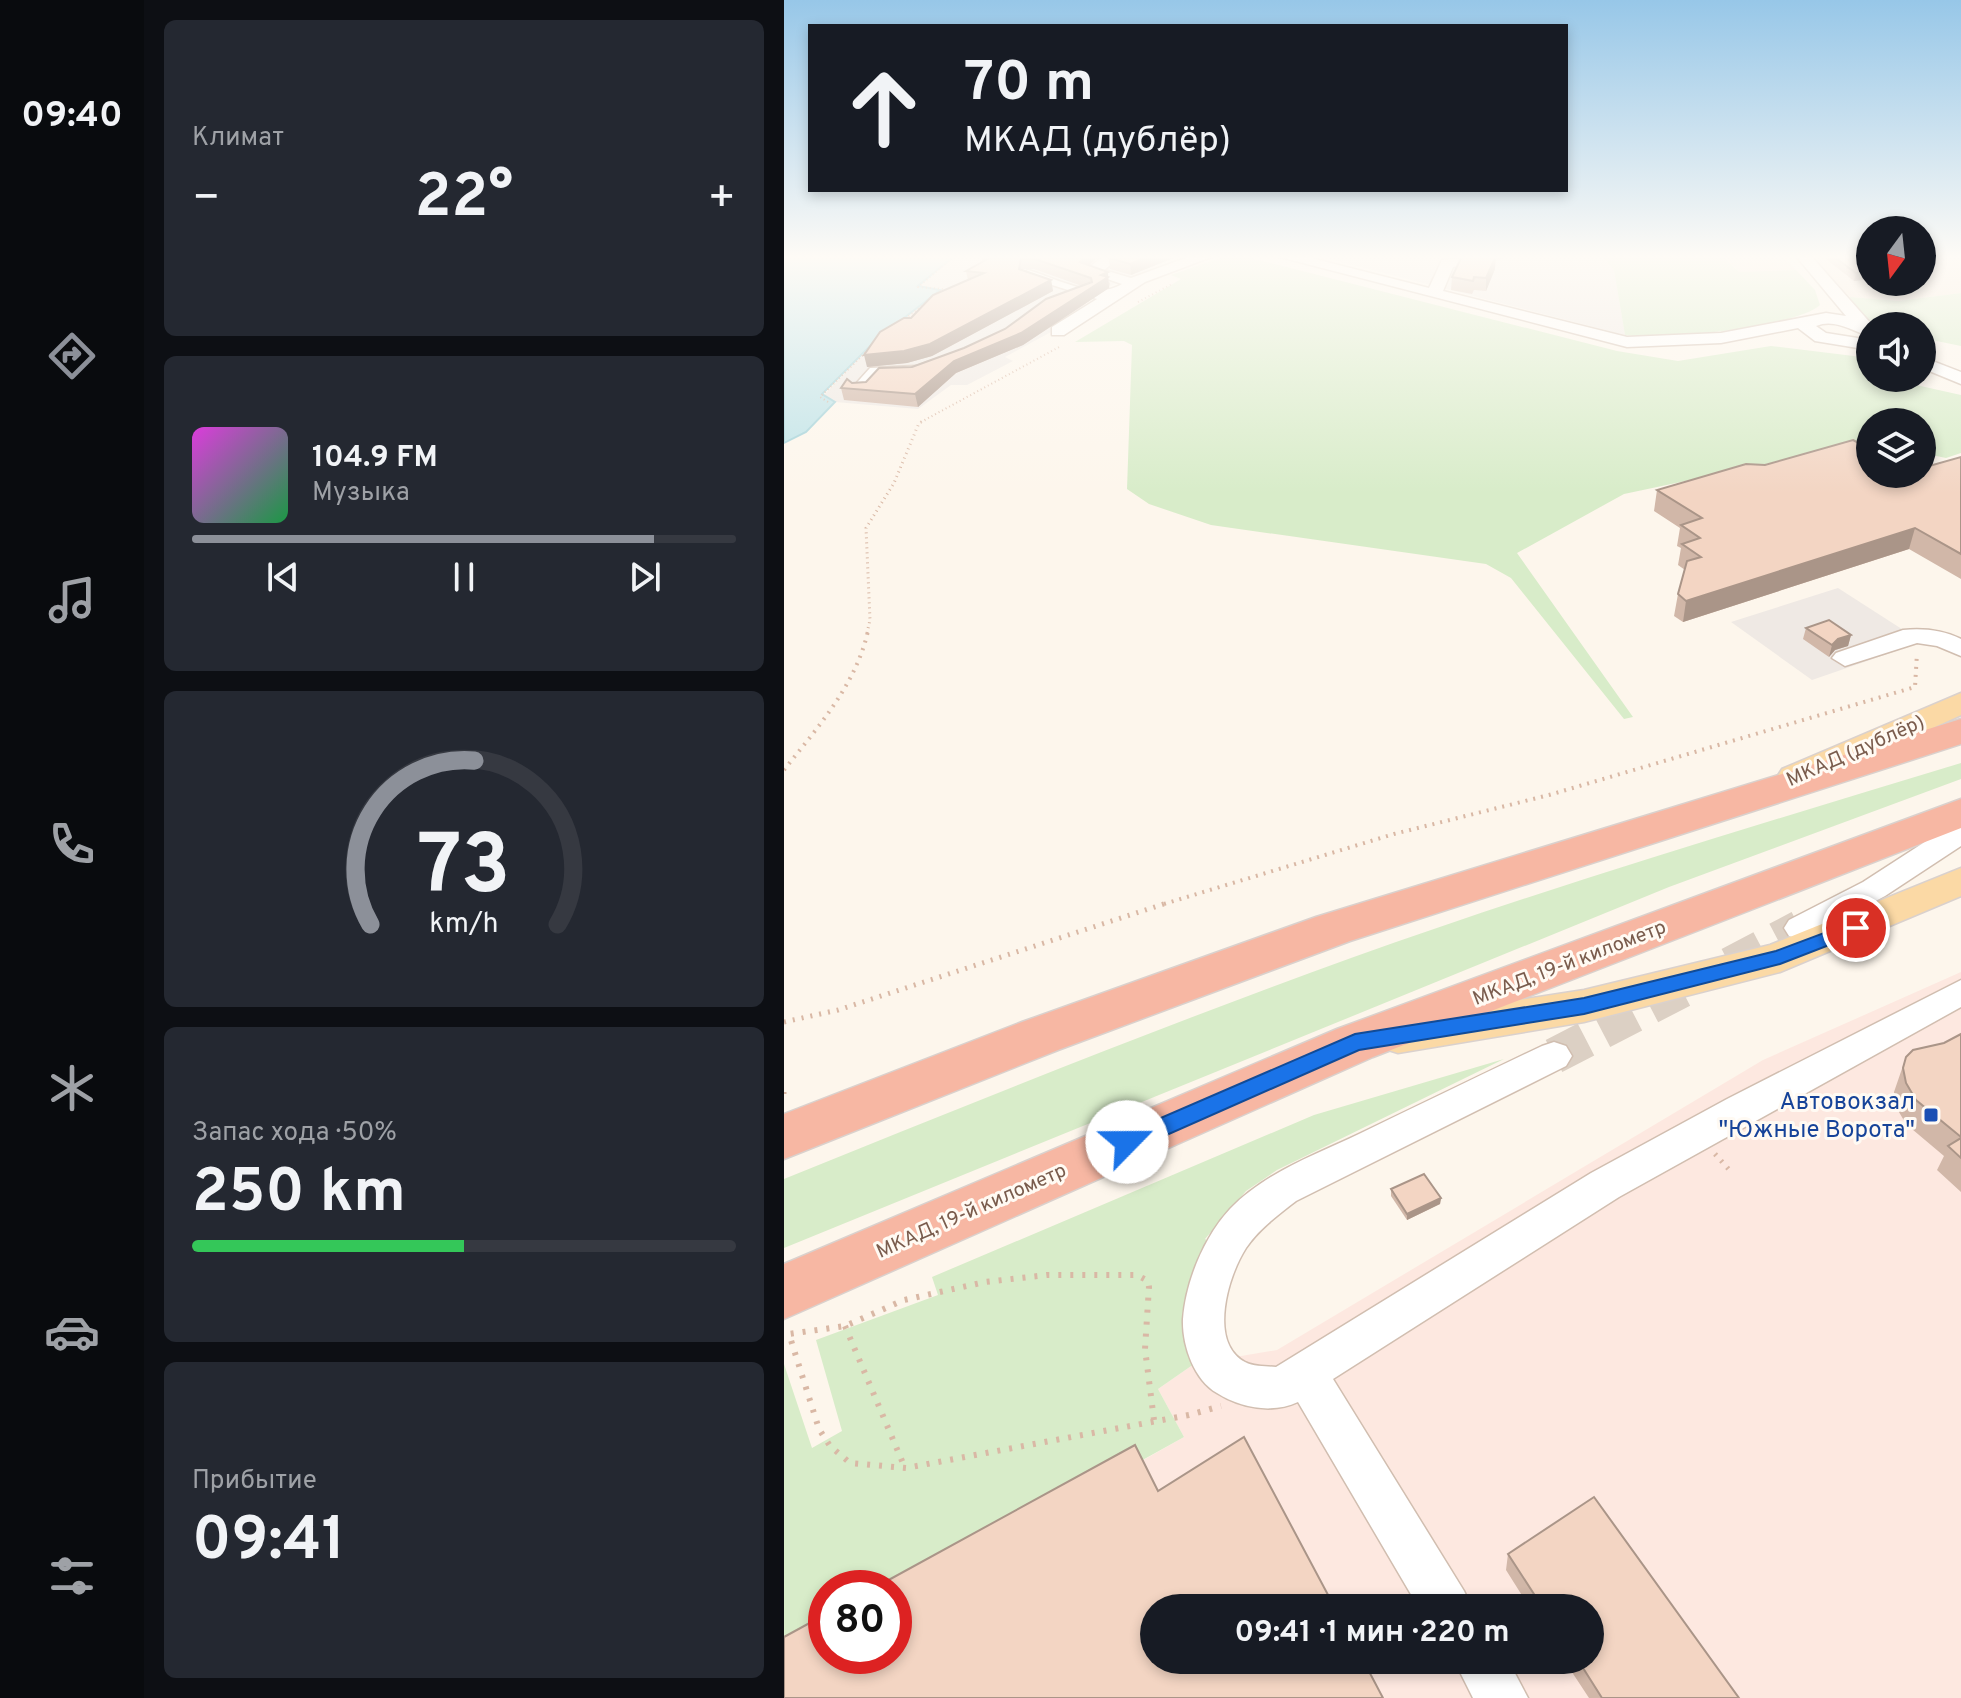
<!DOCTYPE html>
<html lang="ru">
<head>
<meta charset="utf-8">
<style>
  :root { --surface:#171b24; --page:#242831; --text:#f1f3f6; --muted:#9ea1a6; --line:#363941; --accent:#8c9099 }
  body { margin:0; font-family:Overpass,sans-serif; background:var(--page); color:var(--text); height:100vh; display:flex; flex-direction:column; font-size:30px; white-space:nowrap }
  * { box-sizing:border-box; margin:0 }
  p { font-size:26px; color:var(--muted) }
  .icon { flex:none; width:44px; height:44px; fill:none; stroke:currentColor; stroke-width:2; stroke-linecap:round; stroke-linejoin:round }
  .map { position:relative; flex:1; overflow:hidden }
  .side { display:flex; flex-direction:column; gap:20px; padding:20px; background:#0d0f14; width:640px }
  .side>* { flex:none }
  .top-card { position:absolute; left:24px; top:24px; width:760px; height:168px; border-radius:0px; box-shadow:0 4px 12px #0003; background:#171b24; color:var(--text); overflow:hidden }
  .needle { width:52px; rotate:195deg }
  .buttons { position:absolute; left:1072px; top:216px; display:grid; gap:16px }
  .buttons a { display:grid; place-items:center; width:80px; height:80px; border-radius:50%; background:var(--surface); box-shadow:0 4px 12px #0003; font-size:40px }
  .speed { position:absolute; left:24px; top:1570px; display:flex; gap:16px; font-size:40px; font-weight:700; text-align:center }
  .speed>* { display:grid; place-content:center; width:104px; height:104px; border-radius:50%; background:var(--surface); box-shadow:0 4px 12px #0003; line-height:1 }
  .speed .limit { border:12px solid #d22; background:#fff; color:#111 }
  .pin { position:absolute; display:grid; place-items:center; width:68px; height:68px; color:#fff; margin:-34px; border:4px solid #fff; border-radius:50%; box-shadow:0 2px 8px #0007 }
  .me { position:absolute; width:88px; margin:-44px; rotate:67deg; stroke-linejoin:round; filter:drop-shadow(0 0 6px #0008) }
  .turn { display:flex; align-items:center; gap:28px; height:168px; padding:0 24px; font-size:36px }
  .turn .icon { width:104px; height:104px; stroke-width:2.5 }
  .turn b { display:block; font-size:56px; line-height:68px }
  .big { font-size:60px; font-weight:700; line-height:1.1 }
  .side .widget { flex:1; display:flex; flex-direction:column; justify-content:center; gap:12px; min-width:0; padding:0 28px; border-radius:12px; background:var(--page) }
  .side .dial { align-items:center; gap:0 }
  .dial svg { height:208px; overflow:visible; fill:none; stroke:var(--line); stroke-width:7; stroke-linecap:round; text-anchor:middle }
  .dial text { fill:var(--text); stroke:none }
  .song { display:flex; align-items:center; gap:24px }
  .cover { width:96px; height:96px; border-radius:12px; background:linear-gradient(135deg,hsl(300 70% 55%),hsl(140 70% 35%)) }
  .played { height:8px; border-radius:4px; background:linear-gradient(90deg,var(--accent) 85%,var(--line) 85%) }
  .keys { display:flex; justify-content:space-around; direction:ltr }
  .heat { display:flex; justify-content:space-between; align-items:center; font-size:44px; direction:ltr }
  .charge { height:12px; border-radius:6px; background:linear-gradient(90deg,#34c759 50%,var(--line) 0) }
  .trip { position:absolute; left:356px; top:1594px; width:464px; height:80px; border-radius:40px; background:var(--surface); box-shadow:0 4px 12px #0003; font-weight:700; line-height:80px; text-align:center }
  main { display:flex; flex:1; min-height:0 }
  .menu { display:flex; flex-direction:column; width:144px; justify-content:space-around; align-items:center; background:#090b0e; color:var(--muted) }
  .menu .icon { width:56px; height:56px }
  .menu .active { color:var(--accent) }
  .menu b { font-size:36px; color:var(--text) }
  .map>svg:first-child { display:block }
  .residential { fill:#f5e8da }
  .commercial { fill:#fde8e0 }
  .industrial { fill:#efe9e4 }
  .green { fill:#d8ecc9 }
  .water { fill:#bfe3e8; stroke:#a5d3da; stroke-width:2 }
  .lines { fill:none; stroke-linecap:round; stroke-linejoin:round }
  .minor-tunnel { stroke:#dcd0c4; stroke-width:36; stroke-dasharray:36 18; stroke-linecap:butt }
  .minor-casing { stroke:#d1beb0; stroke-width:3 }
  .major-casing { stroke:#dad1cd; stroke-width:3 }
  .highway-casing { stroke:#dad1cd; stroke-width:3 }
  .path-far4 { stroke:#d9b8a5; stroke-width:2; stroke-dasharray:1 3; stroke-linecap:butt }
  .path-far3 { stroke:#d9b8a5; stroke-width:3; stroke-dasharray:1 4; stroke-linecap:butt }
  .path-far2 { stroke:#d9b8a5; stroke-width:4; stroke-dasharray:2 6; stroke-linecap:butt }
  .path-far1 { stroke:#d9b8a5; stroke-width:5; stroke-dasharray:2 7; stroke-linecap:butt }
  .path { stroke:#d9b8a5; stroke-width:6; stroke-dasharray:3 9; stroke-linecap:butt }
  .minor { fill:#fff; fill-rule:evenodd }
  .major { fill:#fbd9a5; fill-rule:evenodd }
  .highway { fill:#f7b7a3; fill-rule:evenodd }
  .wall { fill:#d1b7a8 }
  .shaded-wall { fill:#aa9588 }
  .building { fill:#f3d5c3; stroke:#aa9588; stroke-width:2 }
  .route { fill:#1a73e8; stroke:#114b97; stroke-width:2 }
  .transit-dot { fill:#1a4fb4; stroke:#fffaf3; stroke-width:3 }
  .labels { text-anchor:middle; stroke-width:6; stroke-linejoin:round; paint-order:stroke }
  .street-label { font-size:20px; fill:#7a5c4d; stroke:#fffaf3 }
  .near-transit-label { font-size:24px; fill:#164399; stroke:#fffaf3; text-anchor:end }
</style>
</head>
<body>
<main>
<nav class="menu">
<b>09:40</b>
<svg class="icon active" aria-label="directions" viewBox="0 0 24 24"><path d="M12 3l9 9-9 9-9-9zM9 14v-3h6M13 9l2 2-2 2"/></svg>
<svg class="icon" aria-label="music" viewBox="0 0 24 24"><path d="M9 18V5l10-2v13"/><circle cx="6" cy="18" r="3"/><circle cx="16" cy="16" r="3"/></svg>
<svg class="icon" aria-label="phone" viewBox="0 0 24 24"><path d="M5 4h4l2 5-3 2q2 4 5 5l2-3 5 2v4C11 20 4 13 5 4z"/></svg>
<svg class="icon" aria-label="climate" viewBox="0 0 24 24"><path d="M12 3v18M4 7l16 10M4 17L20 7"/></svg>
<svg class="icon" aria-label="car" viewBox="0 0 24 24"><path d="M5 17H2v-5l4-1 3-4h7l3 4 3 1v5h-3M9 17h6M6 11h13"/><circle cx="7" cy="17" r="2"/><circle cx="17" cy="17" r="2"/></svg>
<svg class="icon" aria-label="filters" viewBox="0 0 24 24"><path d="M4 7h16M4 17h16"/><circle cx="9" cy="7" r="2"/><circle cx="15" cy="17" r="2"/></svg>
</nav>
<section class="side">
<div class="widget"><p>Климат</p>
<div class="heat"><a>−</a><b class="big">22°</b><a>+</a></div>
</div>
<div class="widget">
<div class="song"><i class="cover"></i><div><b>104.9 FM</b><p>Музыка</p></div></div>
<div class="played"></div>
<div class="keys"><svg class="icon" aria-label="previous" viewBox="0 0 24 24"><path d="M18 5L8 12l10 7zM5 5v14"/></svg><svg class="icon" aria-label="pause" viewBox="0 0 24 24"><path d="M8 5v14M16 5v14"/></svg><svg class="icon" aria-label="next" viewBox="0 0 24 24"><path d="M6 5l10 7-10 7zM19 5v14"/></svg></div>
</div>
<div class="widget dial"><svg viewBox="0 0 100 80">
<path d="M14 69A42 42 0 1 1 86 69"/>
<path d="M14 69A42 42 0 0 1 54 6" stroke="#8c9099"/>
<text x="50" y="56" font-size="32" font-weight="700">73</text>
<text x="50" y="72" font-size="11">km/h</text>
</svg></div>
<div class="widget"><p>Запас хода · 50%</p><b class="big">250 km</b><div class="charge"></div></div>
<div class="widget"><p>Прибытие</p><b class="big">09:41</b></div>
</section>
<div class="map">
<svg width="1177" height="1698" viewBox="0 0 1177 1698">
  <rect width="100%" height="100%" fill="#fdf6ec"/>
  <g class="residential">
    <polygon points="938,256 1000,256 1012,270 955,272"/>
    <polygon points="1021,256 1086,256 1086,282 1138,282 1138,256 1177,256 1177,293 1114,301 1066,297"/>
  </g>
  <polygon class="commercial" points="1177,972 1177,1698 592,1698 572,1660 806,1660 806,1608 544,1608 378,1507 356,1462 400,1437 374,1389 410,1364 493,1350 979,1060"/>
  <g class="industrial">
    <polygon points="170,256 396,256 319,289 300,305 307,307 289,320 221,357 229,361 183,385 167,385 134,409 51,402 38,397 93,339 155,291 133,287"/>
    <polygon points="534,256 818,256 830,269 841,335"/>
    <polygon points="1054,588 1138,642 1028,680 947,622"/>
  </g>
  <g class="green">
    <path d="M 818,256 L 938,256 L 955,272 L 1012,270 L 1031,290 L 1036,305 C 1013,327 875,341 841,335 L 830,270 Z"/>
    <polygon points="439,257 463,257 833,351 894,361 987,346 1086,358 1086,378 1121,378 1132,385 1177,395 1177,453 1162,458 1138,453 1138,422 1086,422 1086,442 840,494 733,553 849,717 840,719 727,578 702,564 427,525 365,504 343,489 348,345 340,341 291,342 397,279 387,275"/>
    <polygon points="1177,293 1177,346 1138,338 1138,326 1086,326 1068,308 1066,297 1114,301"/>
    <path d="M 1177,763 L 1177,779 L 885,887 L 0,1248 L 0,1179 C 188,1103 376,1027 567,958 C 768,886 973,825 1177,763 Z"/>
    <polygon points="720,1059 493,1170 462,1191 421,1239 428,1244 410,1364 374,1389 400,1437 110,1598 110,1588 42,1588 42,1635 0,1659 0,1364 28,1448 58,1431 32,1340 154,1295 148,1277 530,1115"/>
  </g>
  <polygon class="water" points="0,256 170,256 134,286 156,290 93,339 38,394 51,402 22,432 0,443"/>
  <g class="lines">
    <g class="minor-tunnel">
      <polyline points="946,965 1016,928"/>
      <polyline points="770,1056 903,987"/>
    </g>
    <defs>
      <g id="minor">
        <path d="M 320,256 L 338,256 L 320,270 L 347,278 L 407,256 L 430,256 L 361,282 L 280,335 L 268,335 L 268,327 L 313,299 L 236,275 L 244,270 C 272,278 311,301 338,284 L 300,271 Z"/>
        <path d="M 492,256 L 519,256 L 645,288 L 658,260 L 724,256 L 669,267 L 659,291 L 843,337 L 937,333 L 1042,313 L 1062,316 L 1012,256 L 1027,256 L 1089,326 L 1086,336 C 1067,331 1051,318 1032,326 L 1042,333 L 1086,340 L 1086,350 L 1031,341 L 1014,328 L 937,343 L 843,347 Z"/>
        <polygon points="1138,357 1177,372 1177,384 1138,368"/>
        <polygon points="131,366 137,367 137,375 97,377 83,392 77,393 68,388 86,368"/>
        <path d="M 1119,630 C 1139,628 1159,630 1177,639 L 1177,656 L 1153,646 L 1133,643 L 1061,666 L 1048,658 L 1052,653 Z"/>
        <polygon points="1177,822 1177,846 1101,896 1027,936 1016,939 1005,936 1000,928 1005,920 1079,882 1167,825"/>
        <path d="M 1177,980 L 1177,1007 L 835,1197 L 549,1379 L 680,1591 L 688,1608 L 635,1608 L 514,1402 C 488,1414 457,1408 433,1393 C 410,1380 398,1345 399,1319 C 402,1281 420,1237 446,1209 C 482,1172 531,1155 577,1133 C 637,1104 697,1075 758,1046 L 770,1042 L 782,1046 L 788,1056 L 782,1066 L 512,1201 C 494,1215 475,1229 462,1248 C 444,1276 424,1342 461,1362 C 470,1367 483,1366 492,1367 L 807,1173 L 943,1099 Z"/>
        <polygon points="670,1660 724,1660 744,1698 689,1698"/>
      </g>
      <g id="major">
        <polygon points="1177,693 1177,715 1024,785 1011,788 998,785 993,777 998,769"/>
        <polygon points="1177,868 1177,896 996,972 800,1022 614,1053 598,1048 592,1036 598,1024 614,1019 800,990 986,945"/>
      </g>
      <g id="highway">
        <polygon points="1177,719 1177,744 566,941 274,1050 0,1159 0,1114 238,1022 532,917"/>
        <polygon points="1177,799 1177,828 589,1057 0,1319 0,1264 553,1029"/>
      </g>
    </defs>
    <use href="#minor" class="minor-casing"/>
    <use href="#major" class="major-casing"/>
    <use href="#highway" class="highway-casing"/>
    <g class="path-far4">
      <polyline points="153,294 159,289 134,287 171,256"/>
      <polyline points="354,302 388,284"/>
      <polyline points="118,321 146,300"/>
      <polyline points="44,402 36,397 85,349"/>
      <polyline points="137,422 277,346"/>
    </g>
    <polyline class="path-far3" points="83,633 86,620 82,528 110,483 135,423 141,420"/>
    <g class="path-far2">
      <path d="M 0,770 C 33,728 72,685 84,631"/>
      <polyline points="380,904 610,834 765,795 1131,687 1133,653"/>
    </g>
    <g class="path-far1">
      <polyline points="0,1022 54,1010 386,902"/>
      <polyline points="0,1092 0,1097"/>
      <polyline points="931,1154 948,1173"/>
    </g>
    <g class="path">
      <polyline points="61,1326 121,1468"/>
      <polyline points="370,1420 361,1349 365,1287 364,1281 353,1275 263,1275 201,1282 120,1300 61,1326 5,1334 35,1429 46,1446 66,1463 122,1468 405,1415 437,1406"/>
    </g>
    <use href="#minor" class="minor"/>
    <use href="#major" class="major"/>
    <use href="#highway" class="highway"/>
  </g>
  <g class="wall">
    <polygon points="197,256 315,256 305,265 326,283 325,288 239,345 172,373 134,407 60,400 57,388 68,383 82,382 180,348 221,329 298,286 250,269 239,269 239,270 267,280 269,291 148,356 123,363 83,367 127,318 184,280 182,271 198,262"/>
    <polygon points="327,256 394,256 347,275 326,269 325,258"/>
    <polygon points="1038,256 1078,256 1086,260 1086,279 1070,281"/>
    <polygon points="711,269 702,291 690,290 688,294 667,290 668,277"/>
    <polygon points="1177,457 1177,579 1125,549 899,622 890,616 894,594 901,570 894,565 897,548 893,546 896,528 870,511 873,490 1086,474 1138,474"/>
    <polygon points="1022,628 1067,635 1064,646 1051,650 1045,657 1019,639"/>
    <polygon points="1177,1034 1177,1192 1153,1170 1160,1156 1122,1124 1112,1107 1110,1092 1122,1057 1160,1043"/>
    <polygon points="607,1189 657,1198 656,1204 623,1220 607,1196"/>
    <polygon points="724,1554 955,1698 805,1698 780,1660 806,1660 806,1608 746,1608 722,1570"/>
  </g>
  <g class="shaded-wall">
    <polygon points="302,256 315,256 297,272 296,262"/>
    <polygon points="366,256 394,256 347,275 346,264"/>
    <polygon points="712,256 711,269 702,291 702,278"/>
    <polygon points="324,272 325,288 239,345 172,373 134,407 131,394 170,361 237,333 317,275"/>
    <polygon points="1086,272 1086,279 1070,281 1072,273"/>
    <polygon points="267,280 269,291 148,356 123,363 83,367 80,355"/>
    <polygon points="1131,528 1125,549 899,622 902,601"/>
    <polygon points="1067,635 1064,646 1051,650 1045,657 1048,645 1054,639"/>
    <polygon points="657,1198 656,1204 623,1220 623,1214"/>
  </g>
  <g class="building">
    <polygon points="209,256 302,256 296,262 324,272 317,275 324,277 237,333 170,361 131,394 57,388 63,379 68,383 82,382 95,368 128,367 180,348 221,329 262,299 308,282 307,278 248,258 237,258 235,269 267,280 146,344 120,351 80,355 96,332 120,318 127,318 149,295 200,273 182,271"/>
    <polygon points="327,256 366,256 346,264 325,258"/>
    <polygon points="678,256 712,256 702,278 690,277 689,281 668,277"/>
    <polygon points="1049,256 1078,256 1086,260 1086,272 1072,273"/>
    <polygon points="1069,440 1086,449 1086,474 1138,474 1138,468 1177,457 1177,554 1131,528 902,601 894,594 903,561 917,557 898,544 916,538 897,525 918,518 873,490 962,464 981,465"/>
    <polygon points="1045,620 1067,635 1054,639 1048,645 1022,628"/>
    <polygon points="1177,1034 1177,1137 1132,1100 1122,1083 1119,1068 1122,1057 1129,1050 1160,1043"/>
    <polygon points="1177,1138 1177,1158 1164,1146"/>
    <polygon points="640,1174 657,1198 623,1214 607,1189"/>
    <polygon points="460,1437 551,1608 370,1608 370,1660 579,1660 599,1698 0,1698 0,1637 42,1614 42,1656 110,1656 110,1588 90,1588 351,1445 374,1491"/>
    <polygon points="810,1497 955,1698 818,1698 794,1660 806,1660 806,1608 759,1608 724,1554"/>
  </g>
  <linearGradient id="sky" x2="0" y2="1"><stop stop-color="#97c7e8"/><stop offset="0.52" stop-color="#fefbf6"/><stop offset="1" stop-color="#fefbf6" stop-opacity="0"/></linearGradient>
  <rect width="1177" height="494" fill="url(#sky)"/>
  <polygon class="route" points="1072,921 1079,923 1082,928 1079,932 996,964 800,1014 575,1050 351,1149 335,1149 331,1142 335,1136 571,1034 800,998 992,951"/>
  <rect class="transit-dot" x="1139" y="1107" width="16" height="16" rx="4"/>
  <g class="labels">
    <g class="street-label">
      <text transform="translate(1071 750) rotate(-24)" y="7">МКАД (дублёр)</text>
      <text transform="translate(785 962) rotate(-21)" y="7">МКАД, 19-й километр</text>
      <text transform="translate(187 1210) rotate(-24)" y="7">МКАД, 19-й километр</text>
    </g>
    <g class="near-transit-label">
      <text x="1131" y="1109">Автовокзал<tspan x="1131" dy="28">"Южные Ворота"</tspan></text>
    </g>
  </g>
</svg>
<div class="buttons">
<a><svg class="needle" viewBox="-14 -14 28 28"><path d="M0-13l5 13h-10z" fill="#e53935"/><path d="M0 13l5-13h-10z" fill="#9ea1a6"/></svg></a>
<a><svg class="icon" aria-label="sound" viewBox="0 0 24 24"><path d="M4 9h4l5-4v14l-5-4H4zM17 9q2 3 0 6"/></svg></a>
<a><svg class="icon" aria-label="layers" viewBox="0 0 24 24"><path d="M12 4l9 5-9 5-9-5zM3 14l9 5 9-5"/></svg></a>
</div>
<div class="speed"><div class="limit">80</div></div>
<div class="pin" style="left:1072px;top:928px;background:#d93025"><svg class="icon" aria-label="arrive" viewBox="0 0 24 24"><path d="M6 21V4h12l-3 4 3 4H6"/></svg></div>
<svg class="me" style="left:343px;top:1142px" viewBox="-20 -20 40 40"><circle r="19" fill="#fff"/><path d="M0-13L10 11 0 6-10 11z" fill="#1a73e8"/></svg>
<div class="trip">09:41 · 1 мин · 220 m</div>
<div class="top-card">
<div class="turn"><svg class="icon" aria-label="ahead" viewBox="0 0 24 24"><path d="M12 20V5M6 11l6-6 6 6"/></svg><div><b>70 m</b>МКАД (дублёр)</div></div>
</div>
</div>
</main>
</body>
</html>
